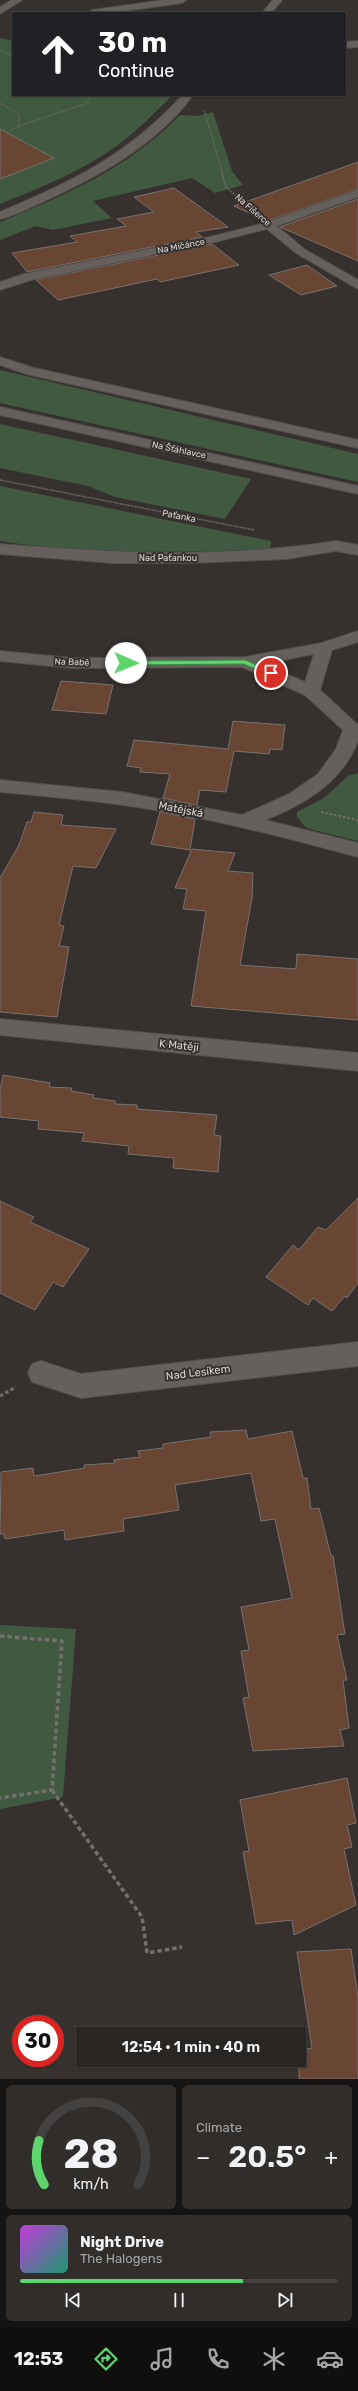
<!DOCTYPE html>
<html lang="en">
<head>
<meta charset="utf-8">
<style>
  :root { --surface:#282522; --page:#302d2a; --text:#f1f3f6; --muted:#a5a5a5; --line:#444240; --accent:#5ed56c }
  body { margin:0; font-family:Rubik,sans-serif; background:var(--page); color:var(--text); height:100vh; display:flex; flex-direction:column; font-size:15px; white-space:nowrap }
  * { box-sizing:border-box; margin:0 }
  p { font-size:13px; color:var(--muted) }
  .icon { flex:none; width:22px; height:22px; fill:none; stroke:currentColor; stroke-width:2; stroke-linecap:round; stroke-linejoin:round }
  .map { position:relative; height:2079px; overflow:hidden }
  .drawer { display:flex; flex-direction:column; gap:6px; padding:6px; background:#161413; flex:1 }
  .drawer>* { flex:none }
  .guide { position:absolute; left:12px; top:12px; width:334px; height:84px; border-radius:0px; box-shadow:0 1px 3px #0004,0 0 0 1px var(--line); background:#202124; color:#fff; overflow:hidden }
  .speed { position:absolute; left:12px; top:2015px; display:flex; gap:8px; font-size:20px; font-weight:700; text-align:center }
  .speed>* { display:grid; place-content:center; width:52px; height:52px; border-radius:50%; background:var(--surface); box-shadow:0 1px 3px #0004,0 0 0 1px var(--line); line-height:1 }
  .speed .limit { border:6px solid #d22; background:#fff; color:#111 }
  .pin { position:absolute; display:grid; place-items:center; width:34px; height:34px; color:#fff; margin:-17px; border:2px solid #fff; border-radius:50%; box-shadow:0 1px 4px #0007 }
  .me { position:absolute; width:44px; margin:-22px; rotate:91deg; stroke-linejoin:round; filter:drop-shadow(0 0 3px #0008) }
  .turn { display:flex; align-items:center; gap:14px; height:84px; padding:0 20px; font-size:18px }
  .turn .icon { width:52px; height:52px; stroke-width:2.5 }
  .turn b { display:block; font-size:28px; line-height:34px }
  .big { font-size:30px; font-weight:600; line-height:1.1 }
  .drawer .widget { flex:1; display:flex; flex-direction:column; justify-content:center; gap:6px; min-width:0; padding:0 14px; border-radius:6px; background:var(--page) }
  .drawer .dial { align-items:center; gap:0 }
  .dial svg { height:104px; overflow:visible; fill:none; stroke:var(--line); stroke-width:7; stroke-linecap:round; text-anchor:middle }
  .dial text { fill:var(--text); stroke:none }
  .song { display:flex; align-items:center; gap:12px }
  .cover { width:48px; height:48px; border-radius:6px; background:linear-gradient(135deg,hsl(290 70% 55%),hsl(160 70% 35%)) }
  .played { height:4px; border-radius:2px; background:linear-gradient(90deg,var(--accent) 70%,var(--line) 70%) }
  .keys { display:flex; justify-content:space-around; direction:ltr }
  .heat { display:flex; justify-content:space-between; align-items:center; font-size:22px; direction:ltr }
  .drawer .tiles { flex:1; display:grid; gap:6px; grid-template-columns:1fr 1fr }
  .widget:last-child { grid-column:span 2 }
  .trip { position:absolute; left:76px; top:2027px; width:230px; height:40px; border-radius:0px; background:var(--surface); box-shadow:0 1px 3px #0004,0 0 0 1px var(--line); font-weight:600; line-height:40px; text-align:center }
  .tabs { display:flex; height:64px; justify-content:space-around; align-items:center; background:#100f0e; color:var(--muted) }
  .tabs .icon { width:28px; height:28px }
  .tabs .selected { color:var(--accent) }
  .tabs b { font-size:18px; color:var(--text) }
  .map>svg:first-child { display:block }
  .green { fill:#425941 }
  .building { fill:#694533; stroke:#77716e }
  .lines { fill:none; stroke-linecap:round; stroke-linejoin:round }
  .minor-casing { stroke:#514e4c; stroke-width:2 }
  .tertiary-casing { stroke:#514e4c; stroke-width:2 }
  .path-far4 { stroke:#736f6c; stroke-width:1; stroke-dasharray:1.5 1; stroke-linecap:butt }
  .path-far3 { stroke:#736f6c; stroke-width:1.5; stroke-dasharray:1.5 1; stroke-linecap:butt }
  .path-far2 { stroke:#736f6c; stroke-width:2; stroke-dasharray:2.5 2; stroke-linecap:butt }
  .path-far1 { stroke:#736f6c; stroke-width:3; stroke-dasharray:3.5 2.5; stroke-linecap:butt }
  .path { stroke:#736f6c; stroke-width:3.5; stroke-dasharray:4.5 3; stroke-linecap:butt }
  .minor { fill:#66605d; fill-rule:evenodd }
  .tertiary { fill:#66605d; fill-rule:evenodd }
  .route { fill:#5ed56c; stroke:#3d8a46 }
  .labels { text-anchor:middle; stroke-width:4; stroke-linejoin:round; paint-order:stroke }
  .far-street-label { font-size:9px; fill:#d8d5d3; stroke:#36312e }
  .street-label { font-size:11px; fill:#d8d5d3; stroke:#36312e }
</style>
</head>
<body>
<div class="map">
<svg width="358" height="2079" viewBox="0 0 358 2079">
  <rect width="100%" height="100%" fill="#36312e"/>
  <g class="green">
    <path d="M 0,38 L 13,41 L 13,95 L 173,95 C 160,107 148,120 135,131 C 96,166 47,185 0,204 Z"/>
    <path d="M 213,112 L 232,171 L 243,185 L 215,193 L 192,178 L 93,201 L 112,218 L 53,230 L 36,226 L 0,240 L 0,222 C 66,195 130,167 180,115 L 197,116 Z"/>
    <polygon points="0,370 358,454 358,482 0,403"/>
    <polygon points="0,424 251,479 225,519 115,497 88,486 0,468"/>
    <path d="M 0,486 L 271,541 L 270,550 C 180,552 89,555 0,541 Z"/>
    <polygon points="358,773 358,841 306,828 297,817 297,812 324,798 348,776"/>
    <polygon points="0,1625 76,1629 63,1797 0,1809"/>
  </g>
  <g class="building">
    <polygon points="0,129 54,158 0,179"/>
    <polygon points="358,162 358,189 267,221 234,206"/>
    <polygon points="174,188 228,227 196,232 202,237 27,272 12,253 77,242 70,236 126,226 117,219 154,212 134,197"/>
    <polygon points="358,199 358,261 280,227"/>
    <polygon points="212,244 239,265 160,282 157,279 58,300 36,280"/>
    <polygon points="307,265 337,286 301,295 269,275"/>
    <polygon points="61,681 113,685 106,714 52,710"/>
    <polygon points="233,721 285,725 282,750 270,749 269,754 234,751 226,792 200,790 197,805 163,798 170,774 140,772 141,768 127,766 134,740 228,749"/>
    <polygon points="34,812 63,815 61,825 116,829 96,868 73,866 59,925 64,926 59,946 69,947 57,1017 0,1012 0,878 19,845 27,822 31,822"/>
    <polygon points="160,812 195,819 190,850 151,844"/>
    <polygon points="192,849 235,853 228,871 253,873 252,898 240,965 296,969 297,954 358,959 358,1020 191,1006 206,911 183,909 187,889 175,888"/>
    <polygon points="3,1075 50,1083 49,1087 72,1088 71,1091 94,1095 93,1098 115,1101 115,1104 137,1105 137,1109 217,1115 214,1135 221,1136 218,1172 173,1168 174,1158 128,1154 129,1146 82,1141 84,1133 38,1129 39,1121 0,1117 0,1090"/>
    <polygon points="358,1198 358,1283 347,1298 345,1296 332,1311 313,1298 308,1305 266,1277 293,1245 299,1250 318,1227 326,1230"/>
    <polygon points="0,1201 34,1217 30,1222 89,1249 63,1287 53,1282 35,1310 0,1293"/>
    <polygon points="246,1430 248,1439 292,1431 303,1478 307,1478 311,1509 319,1508 331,1556 333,1556 345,1634 337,1635 347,1680 343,1680 349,1728 340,1730 344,1746 253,1751 243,1698 249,1697 241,1651 249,1650 241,1607 292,1598 275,1519 261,1521 251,1473 175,1485 179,1510 123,1519 124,1531 65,1540 64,1530 5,1539 4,1534 0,1534 1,1472 33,1468 34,1476 85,1468 84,1465 115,1463 114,1460 140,1457 138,1451 163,1448 163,1444 211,1437 210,1432"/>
    <polygon points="347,1778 356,1823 347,1825 352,1847 344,1849 356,1905 294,1935 292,1920 256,1924 243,1852 249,1851 240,1800"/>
    <polygon points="351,1949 358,1997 358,2079 299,2079 299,2050 312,2048 297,1952"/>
  </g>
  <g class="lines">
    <defs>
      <g id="minor">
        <polygon points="12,0 22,0 0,14 0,7"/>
        <polygon points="165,0 186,0 182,3 110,13 88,13 92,10"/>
        <polygon points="358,41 358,47 345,48 345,42"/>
        <polygon points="358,190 358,197 277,226 304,249 358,280 358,289 296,253 267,229 215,242 31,280 0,290 0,282 24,274 214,236 265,223"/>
        <polygon points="0,357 34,368 358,440 358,448 26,374 0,365"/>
        <path d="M 336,541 L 358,545 L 358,555 L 336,551 L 286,559 L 190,563 L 113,563 L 0,554 L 0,544 C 114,553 223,559 336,541 Z"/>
        <path d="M 358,631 L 358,642 L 332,650 L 320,690 L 358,725 C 358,729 358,736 358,740 C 344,781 304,805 265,820 L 358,843 L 358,857 C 294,840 231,823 166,812 C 111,802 56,797 0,792 L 0,780 L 122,792 L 242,815 L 289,794 L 318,774 L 336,749 L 343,730 L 305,695 L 242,667 L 72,668 L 0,661 L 0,651 L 72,658 L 245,657 L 322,643 ZM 314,654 L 305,682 L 263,664 Z"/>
        <polygon points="0,1019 358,1053 358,1071 0,1035"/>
        <polygon points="358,1342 358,1366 81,1398 32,1382 28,1373 32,1364 41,1361 81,1374"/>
      </g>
      <g id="tertiary">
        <polygon points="273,0 282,0 271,13 262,13"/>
        <path d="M 183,95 L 193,95 C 156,146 96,178 40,203 C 27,209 14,216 0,219 L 0,212 C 74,181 127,155 183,95 Z"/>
        <polygon points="0,407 358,486 358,494 0,415"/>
      </g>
    </defs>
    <use href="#minor" class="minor-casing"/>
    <use href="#tertiary" class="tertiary-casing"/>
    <g class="path-far4">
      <polyline points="0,51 13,55"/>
      <polyline points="0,103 19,114 19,126 8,132"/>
      <polyline points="204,110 223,175"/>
      <polyline points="19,126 85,104 92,95"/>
    </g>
    <g class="path-far3">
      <polyline points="222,174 226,187 251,209"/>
      <polyline points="0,480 254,530"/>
    </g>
    <polyline class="path-far2" points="321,812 358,820"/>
    <polyline class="path-far1" points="0,1396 16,1387"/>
    <g class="path">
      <polyline points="0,1636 62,1641 52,1790 0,1798"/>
      <polyline points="52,1790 142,1917 147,1953 182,1947"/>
    </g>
    <use href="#minor" class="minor"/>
    <use href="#tertiary" class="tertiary"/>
  </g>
  <polygon class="route" points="245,660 275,673 269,675 244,664 126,665 122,663 126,661"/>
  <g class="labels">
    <g class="far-street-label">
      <text transform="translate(253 210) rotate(41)" y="3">Na Fišerce</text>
      <text transform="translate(181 246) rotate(-11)" y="3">Na Míčánce</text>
      <text transform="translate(179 450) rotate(12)" y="3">Na Šťáhlavce</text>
      <text transform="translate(179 516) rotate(11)" y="3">Paťanka</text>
      <text x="168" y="561">Nad Paťankou</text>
      <text transform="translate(72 662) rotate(2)" y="3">Na Babě</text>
    </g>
    <g class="street-label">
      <text transform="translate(181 809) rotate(11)" y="4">Matějská</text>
      <text transform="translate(179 1045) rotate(6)" y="4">K Matěji</text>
      <text transform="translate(198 1372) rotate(-7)" y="4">Nad Lesíkem</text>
    </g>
  </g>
</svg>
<div class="speed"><div class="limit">30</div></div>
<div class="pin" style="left:271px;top:673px;background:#d93025"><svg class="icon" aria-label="arrive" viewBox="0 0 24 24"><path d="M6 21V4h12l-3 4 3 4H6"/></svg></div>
<svg class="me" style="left:126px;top:663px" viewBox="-20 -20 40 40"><circle r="19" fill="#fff"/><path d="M0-13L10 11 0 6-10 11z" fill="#5ed56c"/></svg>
<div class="trip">12:54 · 1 min · 40 m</div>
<div class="guide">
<div class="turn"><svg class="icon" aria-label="ahead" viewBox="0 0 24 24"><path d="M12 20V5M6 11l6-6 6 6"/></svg><div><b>30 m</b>Continue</div></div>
</div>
</div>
<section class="drawer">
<div class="tiles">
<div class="widget dial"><svg viewBox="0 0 100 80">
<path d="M14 69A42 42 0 1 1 86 69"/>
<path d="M14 69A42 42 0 0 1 10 35" stroke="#5ed56c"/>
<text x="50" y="56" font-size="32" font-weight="700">28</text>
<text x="50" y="72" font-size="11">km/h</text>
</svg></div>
<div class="widget"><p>Climate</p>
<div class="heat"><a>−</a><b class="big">20.5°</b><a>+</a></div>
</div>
<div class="widget">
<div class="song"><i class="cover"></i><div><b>Night Drive</b><p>The Halogens</p></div></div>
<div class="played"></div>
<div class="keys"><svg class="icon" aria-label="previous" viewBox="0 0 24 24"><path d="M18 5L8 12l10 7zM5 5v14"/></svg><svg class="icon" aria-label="pause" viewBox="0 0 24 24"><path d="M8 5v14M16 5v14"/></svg><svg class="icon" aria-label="next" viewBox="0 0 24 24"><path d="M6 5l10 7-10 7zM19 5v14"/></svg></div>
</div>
</div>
</section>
<nav class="tabs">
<b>12:53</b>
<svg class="icon selected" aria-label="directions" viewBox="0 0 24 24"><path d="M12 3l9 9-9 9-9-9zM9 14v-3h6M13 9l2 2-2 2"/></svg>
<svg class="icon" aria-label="music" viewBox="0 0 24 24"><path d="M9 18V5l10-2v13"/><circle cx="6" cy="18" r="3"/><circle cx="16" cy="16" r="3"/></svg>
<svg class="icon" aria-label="phone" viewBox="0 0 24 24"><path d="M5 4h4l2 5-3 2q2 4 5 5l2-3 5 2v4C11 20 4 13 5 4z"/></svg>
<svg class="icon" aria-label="climate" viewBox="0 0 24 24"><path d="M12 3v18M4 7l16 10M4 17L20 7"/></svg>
<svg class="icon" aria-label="car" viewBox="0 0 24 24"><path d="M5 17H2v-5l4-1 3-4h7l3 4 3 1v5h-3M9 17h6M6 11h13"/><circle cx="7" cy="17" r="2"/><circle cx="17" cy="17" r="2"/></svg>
</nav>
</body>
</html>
